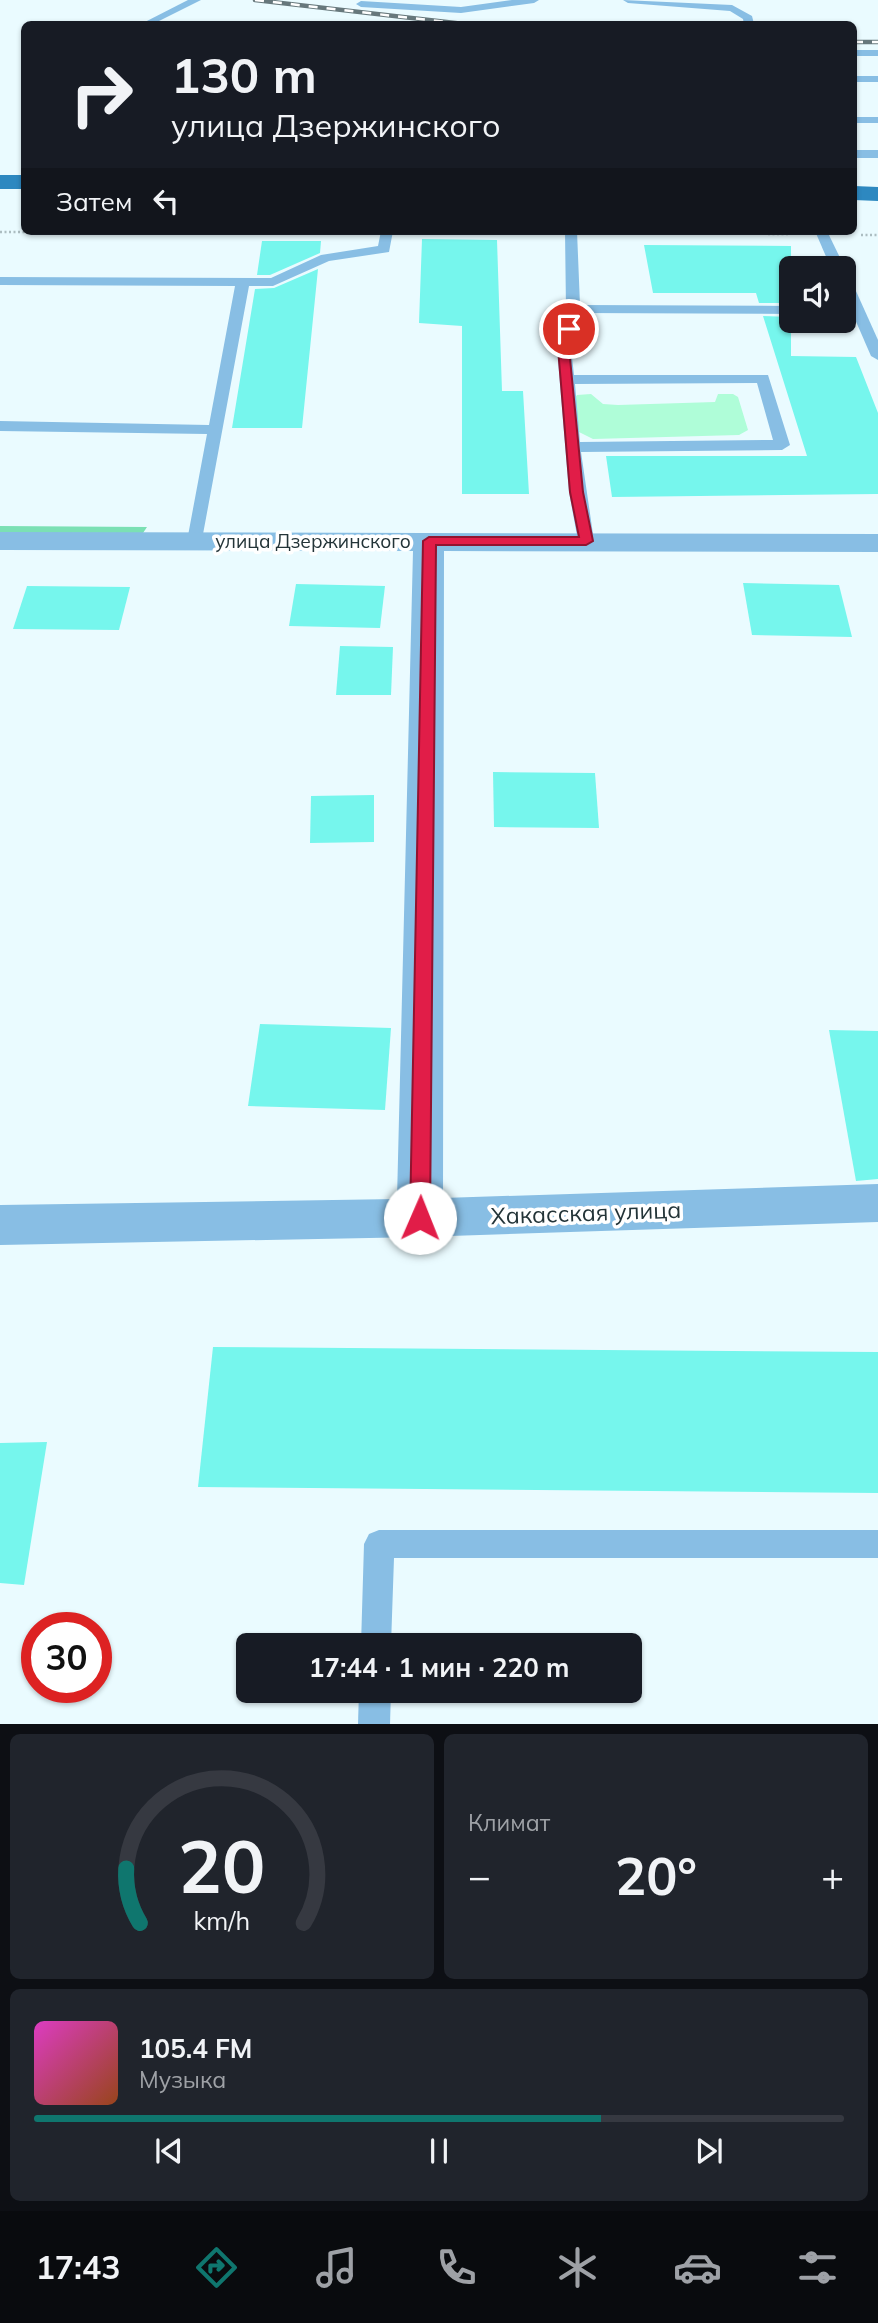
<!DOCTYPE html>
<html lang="ru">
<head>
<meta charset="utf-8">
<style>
  :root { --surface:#171b24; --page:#20242c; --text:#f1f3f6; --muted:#9ea1a6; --line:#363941; --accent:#0f766e }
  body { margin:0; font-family:Mulish,sans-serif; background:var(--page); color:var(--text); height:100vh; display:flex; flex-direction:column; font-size:26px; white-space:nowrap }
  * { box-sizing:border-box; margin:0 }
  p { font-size:23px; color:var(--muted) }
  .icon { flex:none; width:38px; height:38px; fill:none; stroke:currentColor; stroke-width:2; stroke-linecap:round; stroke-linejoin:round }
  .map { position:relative; height:1724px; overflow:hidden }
  .panel { display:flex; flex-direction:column; gap:10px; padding:10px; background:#0d0f14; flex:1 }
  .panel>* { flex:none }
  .guide { position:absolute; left:21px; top:21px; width:836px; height:214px; border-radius:10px; box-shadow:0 2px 5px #0004; background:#171b24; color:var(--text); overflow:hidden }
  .tools { position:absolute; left:779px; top:256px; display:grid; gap:14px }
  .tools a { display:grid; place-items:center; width:77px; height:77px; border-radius:10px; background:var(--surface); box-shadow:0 2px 5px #0004; font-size:35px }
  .speed { position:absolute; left:21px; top:1612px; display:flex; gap:14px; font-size:35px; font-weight:700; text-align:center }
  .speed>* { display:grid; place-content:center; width:91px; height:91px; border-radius:50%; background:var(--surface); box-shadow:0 2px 5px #0004; line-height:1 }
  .speed .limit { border:10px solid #d22; background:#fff; color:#111 }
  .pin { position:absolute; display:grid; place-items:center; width:60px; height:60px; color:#fff; margin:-30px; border:4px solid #fff; border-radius:50%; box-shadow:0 2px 7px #0007 }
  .me { position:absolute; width:77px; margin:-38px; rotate:1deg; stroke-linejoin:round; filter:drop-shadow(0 0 5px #0008) }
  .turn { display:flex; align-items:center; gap:24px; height:147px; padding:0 35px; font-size:32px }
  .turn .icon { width:91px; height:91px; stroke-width:2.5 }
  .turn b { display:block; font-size:49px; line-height:60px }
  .then { display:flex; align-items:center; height:66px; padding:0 35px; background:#0003; gap:14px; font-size:26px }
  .big { font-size:52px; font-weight:700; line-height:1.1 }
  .panel .card { flex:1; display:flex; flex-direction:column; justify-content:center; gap:10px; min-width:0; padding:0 24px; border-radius:10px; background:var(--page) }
  .panel .dial { align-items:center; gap:0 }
  .dial svg { height:182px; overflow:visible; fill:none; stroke:var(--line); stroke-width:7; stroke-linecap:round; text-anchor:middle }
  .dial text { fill:var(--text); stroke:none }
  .song { display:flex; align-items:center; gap:21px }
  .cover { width:84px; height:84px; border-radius:10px; background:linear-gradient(135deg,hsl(310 70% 55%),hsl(20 70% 35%)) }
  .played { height:7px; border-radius:4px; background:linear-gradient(90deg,var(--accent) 70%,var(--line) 70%) }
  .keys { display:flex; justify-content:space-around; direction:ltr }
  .heat { display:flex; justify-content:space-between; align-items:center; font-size:38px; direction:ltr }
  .panel .tiles { flex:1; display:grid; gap:10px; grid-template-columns:1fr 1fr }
  .card:last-child { grid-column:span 2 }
  .trip { position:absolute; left:236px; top:1633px; width:406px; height:70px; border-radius:10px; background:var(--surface); box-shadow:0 2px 5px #0004; font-weight:700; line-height:70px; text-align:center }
  .tabs { display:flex; height:112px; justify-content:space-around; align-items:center; background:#090b0e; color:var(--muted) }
  .tabs .icon { width:49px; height:49px }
  .tabs .current { color:var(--accent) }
  .tabs b { font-size:32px; color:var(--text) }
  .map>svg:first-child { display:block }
  .green { fill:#affdd8 }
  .forest { fill:#7be0b4 }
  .building { fill:#76f6ed }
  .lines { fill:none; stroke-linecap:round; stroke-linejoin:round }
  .path { stroke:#acbdc1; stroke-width:2.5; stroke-dasharray:2 2.5; stroke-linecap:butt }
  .lane { fill:#88bee4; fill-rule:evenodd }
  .street { fill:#88bee4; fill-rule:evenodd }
  .primary { fill:#2d88c0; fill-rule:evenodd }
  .rail-casing { stroke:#67787c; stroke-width:4.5 }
  .rail { stroke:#fff; stroke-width:2.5; stroke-dasharray:9; stroke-linecap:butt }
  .route { fill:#e11d48; stroke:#92132f; stroke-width:2 }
  .labels { text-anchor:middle; stroke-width:7; stroke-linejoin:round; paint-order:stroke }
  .street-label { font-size:19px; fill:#233438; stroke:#fff }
  .near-street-label { font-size:23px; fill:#233438; stroke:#fff }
</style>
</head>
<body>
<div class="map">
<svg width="878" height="1725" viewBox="0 0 878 1725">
  <rect width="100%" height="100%" fill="#eafbff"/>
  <polygon class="green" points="591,394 603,404 618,405 715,402 718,394 733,394 738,397 748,430 739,435 593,439 579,432 574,399 577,395"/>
  <polygon class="forest" points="0,526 147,527 143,533 0,533"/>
  <g class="building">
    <polygon points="422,239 497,240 502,391 523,391 529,494 462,494 462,326 419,323"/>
    <polygon points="262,241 321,241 320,253 270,275 257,275"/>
    <polygon points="644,245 791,246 791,303 759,303 756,293 653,293"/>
    <polygon points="318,269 302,428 232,428 255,289 274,288"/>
    <polygon points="763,316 791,317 791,356 856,357 878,413 878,494 612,497 606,456 807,456"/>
    <polygon points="743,583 839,585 852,637 752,635"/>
    <polygon points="296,584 385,586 380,628 289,626"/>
    <polygon points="27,586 130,587 119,630 13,629"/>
    <polygon points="340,646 393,647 391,695 336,695"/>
    <polygon points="493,772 595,773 599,828 494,827"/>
    <polygon points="374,795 374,842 310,843 311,796"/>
    <polygon points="260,1024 391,1028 385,1110 248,1106"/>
    <polygon points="829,1030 878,1031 878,1179 856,1181"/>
    <polygon points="213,1347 878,1352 878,1493 198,1487"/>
    <polygon points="47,1442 24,1585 0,1583 0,1443"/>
  </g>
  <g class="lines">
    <g class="path">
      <polyline points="0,232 300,232"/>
      <polyline points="417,232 538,233"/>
      <polyline points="606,233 790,234"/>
      <polyline points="861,235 878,235"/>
    </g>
    <g class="lane">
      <polygon points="188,0 201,0 153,24 141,24"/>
      <polygon points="512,0 539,0 534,3 461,13 361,7 356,4 361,1 461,7"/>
      <polygon points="623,0 732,5 752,16 754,24 744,24 743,19 730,11 628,3"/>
      <rect x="854" y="50" width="24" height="6"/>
      <rect x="854" y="76" width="24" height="6"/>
      <rect x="854" y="117" width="24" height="6"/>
      <rect x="854" y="150" width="24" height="8"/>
      <polygon points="381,231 393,231 389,252 329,261 273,286 249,286 201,545 195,546 187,541 207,434 0,431 0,421 209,425 235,286 0,285 0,277 271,278 321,255 378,246"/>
      <path d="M 565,231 L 577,231 L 580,305 L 791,306 L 791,314 L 579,313 L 571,348 L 574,375 L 768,375 L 790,445 L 782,450 L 581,452 L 594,541 L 586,546 L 578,541 L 569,492 L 557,348 L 566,309 ZM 757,383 L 773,440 L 580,442 L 575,384 Z"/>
      <polygon points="815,231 827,231 845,268 844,270 831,268"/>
      <polygon points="844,276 851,280 878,340 878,360 871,356 844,294"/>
      <polygon points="379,1530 878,1530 878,1558 394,1558 391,1645 361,1645 364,1544 369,1534"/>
      <polygon points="359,1690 391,1690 390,1725 358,1725"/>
    </g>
    <polygon class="street" points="0,532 878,534 878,552 444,551 443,1198 878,1184 878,1222 420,1237 0,1245 0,1205 397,1199 413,551 0,550"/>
    <g class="primary">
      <rect x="0" y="175" width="24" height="14"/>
      <polygon points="854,186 878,187 878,201 854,200"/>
    </g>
    <defs>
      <g id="rail">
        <polyline points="255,0 464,24"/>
        <polyline points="854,42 878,42"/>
      </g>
    </defs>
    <use href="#rail" class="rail-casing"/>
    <use href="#rail" class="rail"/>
  </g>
  <polygon class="route" points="569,325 574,329 569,348 583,492 593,541 586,545 436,545 430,1218 427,1224 420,1226 413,1224 410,1218 423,541 429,537 579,537 570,492 558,348 563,329"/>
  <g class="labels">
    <g class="street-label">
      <text x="313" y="548">улица Дзержинского</text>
    </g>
    <g class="near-street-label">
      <text transform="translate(586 1213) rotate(-2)" y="8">Хакасская улица</text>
    </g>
  </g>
</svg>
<div class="tools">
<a><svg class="icon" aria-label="sound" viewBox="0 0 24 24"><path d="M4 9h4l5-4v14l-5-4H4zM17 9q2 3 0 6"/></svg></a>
</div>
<div class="speed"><div class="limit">30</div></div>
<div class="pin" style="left:569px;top:329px;background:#d93025"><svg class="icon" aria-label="arrive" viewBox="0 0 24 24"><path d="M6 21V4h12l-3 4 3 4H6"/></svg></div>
<svg class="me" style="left:420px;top:1218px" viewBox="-20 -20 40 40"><circle r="19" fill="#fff"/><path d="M0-13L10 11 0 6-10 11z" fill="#e11d48"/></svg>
<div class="trip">17:44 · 1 мин · 220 m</div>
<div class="guide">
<div class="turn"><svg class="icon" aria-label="right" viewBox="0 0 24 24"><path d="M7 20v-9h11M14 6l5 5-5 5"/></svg><div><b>130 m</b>улица Дзержинского</div></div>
<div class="then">Затем<svg class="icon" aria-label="left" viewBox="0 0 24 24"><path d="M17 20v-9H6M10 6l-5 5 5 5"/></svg></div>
</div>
</div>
<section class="panel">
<div class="tiles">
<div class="card dial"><svg viewBox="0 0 100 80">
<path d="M14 69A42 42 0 1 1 86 69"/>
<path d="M14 69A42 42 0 0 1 8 45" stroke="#0f766e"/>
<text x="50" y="56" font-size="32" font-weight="700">20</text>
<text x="50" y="72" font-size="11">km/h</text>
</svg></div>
<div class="card"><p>Климат</p>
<div class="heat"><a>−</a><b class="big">20°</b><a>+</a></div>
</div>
<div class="card">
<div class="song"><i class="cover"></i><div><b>105.4 FM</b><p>Музыка</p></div></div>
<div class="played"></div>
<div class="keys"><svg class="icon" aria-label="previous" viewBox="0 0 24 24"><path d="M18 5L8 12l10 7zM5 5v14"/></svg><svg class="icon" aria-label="pause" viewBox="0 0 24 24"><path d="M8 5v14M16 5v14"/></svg><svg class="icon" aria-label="next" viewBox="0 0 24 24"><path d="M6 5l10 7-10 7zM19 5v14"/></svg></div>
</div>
</div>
</section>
<nav class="tabs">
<b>17:43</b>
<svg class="icon current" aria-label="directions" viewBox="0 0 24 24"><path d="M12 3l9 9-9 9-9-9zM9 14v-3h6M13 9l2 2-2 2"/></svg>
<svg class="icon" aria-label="music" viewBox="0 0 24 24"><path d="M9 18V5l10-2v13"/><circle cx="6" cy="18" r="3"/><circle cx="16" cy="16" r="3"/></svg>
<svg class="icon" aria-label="phone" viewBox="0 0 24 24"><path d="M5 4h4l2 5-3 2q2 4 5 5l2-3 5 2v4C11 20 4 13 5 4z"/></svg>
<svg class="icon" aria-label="climate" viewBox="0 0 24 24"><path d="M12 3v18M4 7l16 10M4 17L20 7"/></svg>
<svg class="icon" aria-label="car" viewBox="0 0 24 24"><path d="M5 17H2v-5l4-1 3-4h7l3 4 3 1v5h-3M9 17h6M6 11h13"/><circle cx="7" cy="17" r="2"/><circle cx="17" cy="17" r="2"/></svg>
<svg class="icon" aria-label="filters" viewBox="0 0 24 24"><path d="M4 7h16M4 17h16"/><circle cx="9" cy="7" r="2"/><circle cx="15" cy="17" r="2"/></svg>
</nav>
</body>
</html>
